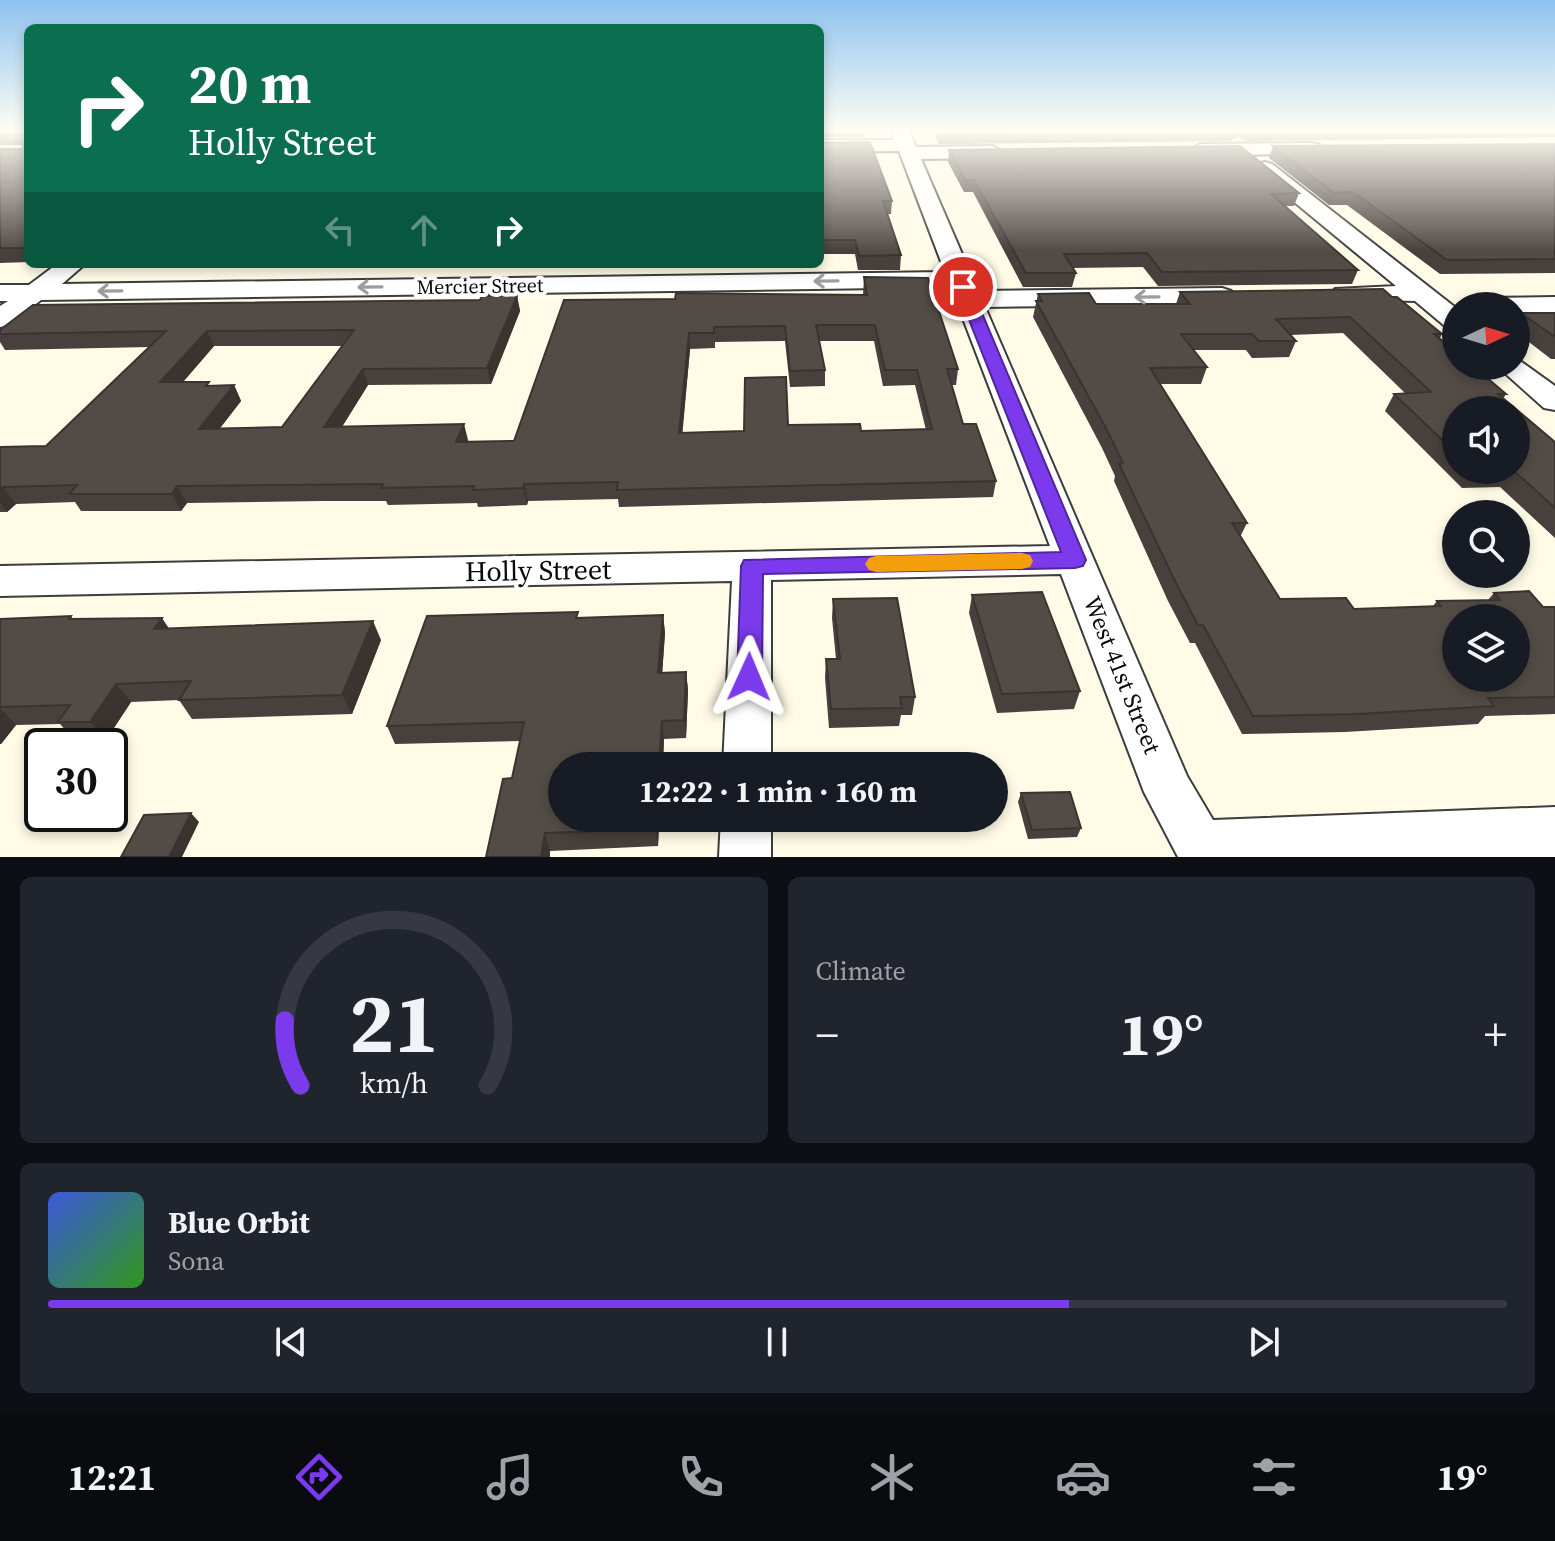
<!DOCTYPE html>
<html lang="en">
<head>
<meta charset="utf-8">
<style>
  :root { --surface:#171b24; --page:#20242c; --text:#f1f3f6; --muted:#9ea1a6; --line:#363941; --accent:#7c3aed }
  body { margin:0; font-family:"Source Serif 4",serif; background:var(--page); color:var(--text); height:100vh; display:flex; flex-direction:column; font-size:30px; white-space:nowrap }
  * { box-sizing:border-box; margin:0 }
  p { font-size:26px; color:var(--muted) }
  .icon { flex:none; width:44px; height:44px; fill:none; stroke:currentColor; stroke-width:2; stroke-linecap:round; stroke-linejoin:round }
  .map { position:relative; height:857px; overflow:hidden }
  .sheet { display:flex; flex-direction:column; gap:20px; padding:20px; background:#0d0f14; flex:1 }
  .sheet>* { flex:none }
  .hud { position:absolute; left:24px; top:24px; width:800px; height:244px; border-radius:12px; box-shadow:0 4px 12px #0003; background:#0b6e4f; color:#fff; overflow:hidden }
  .needle { width:52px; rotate:86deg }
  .fabs { position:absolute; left:1442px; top:292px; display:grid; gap:16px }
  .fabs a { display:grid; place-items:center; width:88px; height:88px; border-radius:50%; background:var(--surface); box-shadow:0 4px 12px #0003; font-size:40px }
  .speed { position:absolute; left:24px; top:728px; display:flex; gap:16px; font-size:40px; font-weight:700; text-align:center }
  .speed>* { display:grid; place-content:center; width:104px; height:104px; border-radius:50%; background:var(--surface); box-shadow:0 4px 12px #0003; line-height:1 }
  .speed .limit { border:4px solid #111; border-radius:12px; background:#fff; color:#111 }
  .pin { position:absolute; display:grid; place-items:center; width:68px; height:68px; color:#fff; margin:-34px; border:4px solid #fff; border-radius:50%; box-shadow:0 2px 8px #0007 }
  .me { position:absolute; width:88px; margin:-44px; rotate:1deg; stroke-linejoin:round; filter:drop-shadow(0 0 6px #0008) }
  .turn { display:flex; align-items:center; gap:28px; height:168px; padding:0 32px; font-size:36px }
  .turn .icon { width:104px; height:104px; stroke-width:2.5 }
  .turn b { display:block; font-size:56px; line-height:68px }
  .lanes { display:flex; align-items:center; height:76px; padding:0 32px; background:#0003; justify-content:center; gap:40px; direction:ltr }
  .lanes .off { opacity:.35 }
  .big { font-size:60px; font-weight:700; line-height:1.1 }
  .sheet .card { flex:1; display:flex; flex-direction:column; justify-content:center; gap:12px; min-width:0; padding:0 28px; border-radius:12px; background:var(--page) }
  .sheet .dial { align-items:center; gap:0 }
  .dial svg { height:208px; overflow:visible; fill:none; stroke:var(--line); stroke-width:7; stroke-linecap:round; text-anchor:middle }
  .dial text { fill:var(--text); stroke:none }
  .song { display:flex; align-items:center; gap:24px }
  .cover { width:96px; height:96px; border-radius:12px; background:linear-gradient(135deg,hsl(230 70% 55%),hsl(110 70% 35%)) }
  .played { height:8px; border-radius:4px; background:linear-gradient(90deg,var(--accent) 70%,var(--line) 70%) }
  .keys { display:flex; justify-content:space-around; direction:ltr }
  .heat { display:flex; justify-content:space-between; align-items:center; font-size:44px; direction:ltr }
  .sheet .tiles { flex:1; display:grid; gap:20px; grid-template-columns:1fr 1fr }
  .card:last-child { grid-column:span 2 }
  .trip { position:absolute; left:548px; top:752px; width:460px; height:80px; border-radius:40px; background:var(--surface); box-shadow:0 4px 12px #0003; font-weight:700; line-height:80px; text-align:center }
  .dock { display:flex; height:128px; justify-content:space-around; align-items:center; background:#090b0e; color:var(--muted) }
  .dock .icon { width:56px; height:56px }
  .dock .active { color:var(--accent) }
  .dock b { font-size:36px; color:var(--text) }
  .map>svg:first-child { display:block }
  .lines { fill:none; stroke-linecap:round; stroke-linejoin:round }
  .minor-casing { stroke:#3d3d3d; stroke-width:4 }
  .minor { fill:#fff; fill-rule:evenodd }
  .wall { fill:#47403c; fill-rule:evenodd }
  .shaded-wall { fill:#3a3431 }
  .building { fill:#534b46; stroke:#3a3431; stroke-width:2; fill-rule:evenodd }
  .oneway { stroke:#9d9d9d }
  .route { fill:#7c3aed; stroke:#51269a; stroke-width:2 }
  .slow { fill:#f59e0b }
  .labels { text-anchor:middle; stroke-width:8; stroke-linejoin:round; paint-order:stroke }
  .far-street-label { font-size:20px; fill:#0a0a0a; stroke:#fff }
  .street-label { font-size:24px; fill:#0a0a0a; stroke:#fff }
  .near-street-label { font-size:28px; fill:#0a0a0a; stroke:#fff }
</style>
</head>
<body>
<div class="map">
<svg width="1555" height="857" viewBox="0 0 1555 857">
  <rect width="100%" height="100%" fill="#fffbe7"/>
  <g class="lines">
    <defs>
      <g id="minor">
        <polygon points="891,131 909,131 916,147 993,146 1002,152 993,158 921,159 978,291 1222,288 1231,291 1235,296 1231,301 1222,304 985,307 1187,776 1213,820 1555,807 1555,857 1178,857 1144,792 1061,574 771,580 771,766 723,766 732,581 0,596 0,566 1050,546 951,287 41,300 9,325 0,327 0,306 8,301 0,301 0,285 29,285 57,264 85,264 62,284 945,272 899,151 820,152 820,140 894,140"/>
        <polygon points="1313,143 1320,145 1322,149 1320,153 1200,156 1191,150 1200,144"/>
        <polygon points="1265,162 1272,164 1456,308 1456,329 1446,327 1415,301 1335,299 1331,294 1335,289 1396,286 1258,172 1255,168 1258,164"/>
        <polygon points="1555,297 1555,313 1516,313 1516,306 1466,306 1470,300 1479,298"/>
        <polygon points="1516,358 1555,386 1555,410 1544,408 1497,366 1516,366"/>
        <polygon points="721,818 771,818 771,857 719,857"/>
      </g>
    </defs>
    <use href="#minor" class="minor-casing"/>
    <use href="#minor" class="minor"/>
  </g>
  <g class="wall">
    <polygon points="0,131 28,131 28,262 0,263 0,149 23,149 23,145 0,145"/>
    <rect x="820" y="131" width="43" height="6"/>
    <polygon points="933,131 1555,131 1555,137 1247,141 1238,137 1228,141 939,144"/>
    <polygon points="820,143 892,201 891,214 888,214 901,255 900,270 858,270 855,254 820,254"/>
    <polygon points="1555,144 1555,273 1440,274 1347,205 1329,205 1269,158 1273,146"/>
    <polygon points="949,150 1299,193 1294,206 1285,206 1358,270 1352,284 1158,286 1143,267 1072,268 1076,273 1072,287 1023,287 973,192 964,192 948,162"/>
    <path d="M 864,277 L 958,369 L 956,385 L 951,385 L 963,424 L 996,481 L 993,497 L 619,507 L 618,499 L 528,501 L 527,505 L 478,507 L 477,503 L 388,505 L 386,501 L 322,501 L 187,503 L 181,511 L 81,511 L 75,502 L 16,504 L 7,512 L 0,512 L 0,447 L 46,446 L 150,347 L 5,350 L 0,342 L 0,330 L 480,300 L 517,296 L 520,311 L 491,384 L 368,385 L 342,427 L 468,440 L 468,442 L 514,441 L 675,299 L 863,295 ZM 785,341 L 790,387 L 825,386 L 825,370 L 819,341 L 874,341 L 883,386 L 915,385 L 926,430 L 861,431 L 788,425 L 744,431 L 682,433 L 690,349 L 715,348 L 715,342 ZM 214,346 L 342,346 L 282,427 L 220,428 L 241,401 L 234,385 L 211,386 L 183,382 Z"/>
    <path d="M 1180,292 L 1392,297 L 1442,334 L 1440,338 L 1506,394 L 1503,399 L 1555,442 L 1555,538 L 1500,487 L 1462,488 L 1385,411 L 1394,394 L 1405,393 L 1343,333 L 1290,335 L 1296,341 L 1289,357 L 1252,358 L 1246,350 L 1194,350 L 1207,367 L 1201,384 L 1160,384 L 1247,523 L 1240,537 L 1280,599 L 1354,609 L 1433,606 L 1437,601 L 1488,600 L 1494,593 L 1543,607 L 1555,607 L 1555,714 L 1485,716 L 1478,724 L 1345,732 L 1242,734 L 1195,643 L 1190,643 L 1168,601 L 1114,481 L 1115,476 L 1102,448 L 1033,317 L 1038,294 L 1096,304 L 1176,304 ZM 1456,410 L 1516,470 L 1456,470 Z"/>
    <polygon points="1521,313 1555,313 1555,359 1551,359 1516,332 1516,322"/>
    <polygon points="972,595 1080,691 1074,709 997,713 969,613"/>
    <polygon points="833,599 915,697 912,715 901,715 899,726 829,728 825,678 826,659 836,659 832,618"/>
    <polygon points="663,615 665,633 662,673 686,672 688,690 686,738 664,739 658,846 550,851 550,857 486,857 512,778 520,741 395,744 387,726 579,618"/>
    <polygon points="71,616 73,619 169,628 381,640 352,714 192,719 179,700 131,702 106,740 74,740 60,724 16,725 1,744 0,744 0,619"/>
    <polygon points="1021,793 1081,828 1077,837 1028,839 1018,802"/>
  </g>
  <g class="shaded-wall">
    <polygon points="1232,131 1240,131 1238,137 1228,141"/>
    <polygon points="517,296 520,311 491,384 487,368"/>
    <polygon points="207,331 214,346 169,398 160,382"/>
    <polygon points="689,333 690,349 681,449 679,433"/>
    <polygon points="363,369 368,385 331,444 324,427"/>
    <polygon points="234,385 241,401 207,445 199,429"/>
    <polygon points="464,424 468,440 461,458 456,442"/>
    <polygon points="524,484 528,501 527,505 523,488"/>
    <polygon points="177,486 187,503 181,511 172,494"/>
    <polygon points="3,487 16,504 7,512 0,502 0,490"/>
    <polygon points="663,615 665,633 661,691 658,673"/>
    <polygon points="162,618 174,636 154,629"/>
    <polygon points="373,621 381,640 352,714 342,695"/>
    <polygon points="686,672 688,690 686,738 684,720"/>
    <polygon points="116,684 131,702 106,740 90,722"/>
    <polygon points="0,708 16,725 1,744 0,743"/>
    <polygon points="662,721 664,739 663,766 659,766"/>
    <polygon points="191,813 199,822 182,857 169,857"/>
    <polygon points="655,818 659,818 658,846 655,829"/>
    <polygon points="545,833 550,851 550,857 541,857"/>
  </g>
  <g class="building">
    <polygon points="0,131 28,131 28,248 0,248 0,149 23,149 24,133 0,133"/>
    <polygon points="940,131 1084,131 940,132"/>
    <polygon points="870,142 892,201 883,201 901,255 859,256 855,240 820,240 820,143"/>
    <polygon points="1555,144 1555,259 1447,260 1353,192 1334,193 1273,146"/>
    <polygon points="1240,146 1299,193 1271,194 1358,270 1162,272 1147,253 1074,254 1064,254 1076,273 1026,273 974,180 965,180 949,150"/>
    <path d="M 864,277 L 928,278 L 958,369 L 947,369 L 963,424 L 976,424 L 996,481 L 617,490 L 618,482 L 524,484 L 523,488 L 473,490 L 474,486 L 381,488 L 383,484 L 177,486 L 172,494 L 69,494 L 77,485 L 3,487 L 0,490 L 0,447 L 46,446 L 166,331 L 0,334 L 0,330 L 33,305 L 480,300 L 482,296 L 517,296 L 487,368 L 363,369 L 324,427 L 464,424 L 456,442 L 514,441 L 564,300 L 675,299 L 676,293 L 867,295 ZM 816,325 L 875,325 L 885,370 L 917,370 L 932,429 L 861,431 L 860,424 L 788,425 L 786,377 L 745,378 L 744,431 L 679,433 L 689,333 L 714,333 L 714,327 L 785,326 L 790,371 L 825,370 ZM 354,330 L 282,427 L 199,429 L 234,385 L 206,386 L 209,382 L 160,382 L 207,331 Z"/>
    <path d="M 1383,289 L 1392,297 L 1397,297 L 1442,334 L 1434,334 L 1456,352 L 1456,366 L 1473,366 L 1506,394 L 1498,394 L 1555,442 L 1555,508 L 1513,470 L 1516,470 L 1516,410 L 1456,410 L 1456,453 L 1394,394 L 1431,392 L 1350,317 L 1276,319 L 1296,341 L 1259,341 L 1252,334 L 1181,334 L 1207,367 L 1150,368 L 1247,523 L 1232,523 L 1280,599 L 1346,598 L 1354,609 L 1441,606 L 1437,601 L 1500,600 L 1494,593 L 1529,591 L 1543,607 L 1555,607 L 1555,697 L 1488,698 L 1494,706 L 1358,714 L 1253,716 L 1203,625 L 1198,625 L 1176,583 L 1119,464 L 1123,463 L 1107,430 L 1036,301 L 1042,301 L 1038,294 L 1089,293 L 1096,304 L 1190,304 L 1180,292 ZM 1456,618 L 1516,618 L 1516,678 L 1456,678 Z"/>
    <polygon points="1521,313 1555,313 1555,337"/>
    <polygon points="1042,592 1080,691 1002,694 972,595"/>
    <polygon points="897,598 915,697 900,697 902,708 831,709 826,659 840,659 833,599"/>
    <polygon points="578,612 576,618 663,615 658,673 686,672 684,720 662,721 659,766 562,766 562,818 655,818 655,829 545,833 541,857 486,857 503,779 512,778 524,722 387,726 427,616"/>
    <polygon points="71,616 69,619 162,618 154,629 373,621 342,695 179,700 191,681 116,684 90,722 58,722 70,705 0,707 0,619"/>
    <polygon points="1070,792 1081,828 1032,830 1021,793"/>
    <polygon points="191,813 169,857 121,857 144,815"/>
  </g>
  <defs><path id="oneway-shaft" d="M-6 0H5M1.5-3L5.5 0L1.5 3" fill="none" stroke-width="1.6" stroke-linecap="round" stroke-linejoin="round" transform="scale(2)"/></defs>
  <g class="oneway">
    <use href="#oneway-shaft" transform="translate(826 281) rotate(179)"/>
    <use href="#oneway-shaft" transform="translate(370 287) rotate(179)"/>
    <use href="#oneway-shaft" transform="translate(110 291) rotate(179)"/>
    <use href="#oneway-shaft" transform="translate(1147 297) rotate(179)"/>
  </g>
  <linearGradient id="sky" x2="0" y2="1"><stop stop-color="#8ec2ef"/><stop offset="0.52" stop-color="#fffdf4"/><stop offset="1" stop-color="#fffdf4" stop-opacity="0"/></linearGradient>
  <rect width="1555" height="251" fill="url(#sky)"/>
  <polygon class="route" points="963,283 971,287 1086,560 1083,566 1075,568 763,574 762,677 758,684 749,687 740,684 737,677 741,566 744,560 1061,552 956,287"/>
  <polygon class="slow" points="1022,553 1030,555 1033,561 1030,567 1022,569 876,572 869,570 865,564 869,558 876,556"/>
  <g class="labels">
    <g class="far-street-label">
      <text transform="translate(480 286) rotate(-1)" y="7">Mercier Street</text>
    </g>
    <g class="street-label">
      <text transform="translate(1122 675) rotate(68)" y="8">West 41st Street</text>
    </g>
    <g class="near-street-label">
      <text transform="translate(538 570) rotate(-1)" y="10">Holly Street</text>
    </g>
  </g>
</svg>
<div class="fabs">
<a><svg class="needle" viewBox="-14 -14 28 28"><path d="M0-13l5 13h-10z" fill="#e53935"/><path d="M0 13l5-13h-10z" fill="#9ea1a6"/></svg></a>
<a><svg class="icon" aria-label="sound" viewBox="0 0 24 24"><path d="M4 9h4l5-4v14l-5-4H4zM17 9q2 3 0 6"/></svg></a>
<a><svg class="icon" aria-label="search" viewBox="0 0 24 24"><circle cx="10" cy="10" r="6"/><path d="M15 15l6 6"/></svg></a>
<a><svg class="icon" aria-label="layers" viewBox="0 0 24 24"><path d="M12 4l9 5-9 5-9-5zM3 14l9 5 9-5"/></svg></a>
</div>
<div class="speed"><div class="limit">30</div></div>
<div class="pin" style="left:963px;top:287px;background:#d93025"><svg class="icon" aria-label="arrive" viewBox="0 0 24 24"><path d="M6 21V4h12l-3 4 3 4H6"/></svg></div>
<svg class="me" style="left:749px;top:677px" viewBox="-20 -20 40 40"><path d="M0-17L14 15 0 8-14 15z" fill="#7c3aed" stroke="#fff" stroke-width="4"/></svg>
<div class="trip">12:22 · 1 min · 160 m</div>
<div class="hud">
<div class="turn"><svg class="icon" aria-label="right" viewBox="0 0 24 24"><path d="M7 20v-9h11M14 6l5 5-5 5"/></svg><div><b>20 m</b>Holly Street</div></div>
<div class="lanes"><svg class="icon off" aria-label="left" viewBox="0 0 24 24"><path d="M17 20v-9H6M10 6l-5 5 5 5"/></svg><svg class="icon off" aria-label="ahead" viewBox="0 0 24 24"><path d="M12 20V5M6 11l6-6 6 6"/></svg><svg class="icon" aria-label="right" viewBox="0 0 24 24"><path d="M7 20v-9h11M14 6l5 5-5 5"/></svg></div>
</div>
</div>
<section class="sheet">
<div class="tiles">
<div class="card dial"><svg viewBox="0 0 100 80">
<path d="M14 69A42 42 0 1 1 86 69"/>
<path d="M14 69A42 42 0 0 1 8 44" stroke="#7c3aed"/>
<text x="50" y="56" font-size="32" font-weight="700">21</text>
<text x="50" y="72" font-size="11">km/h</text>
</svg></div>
<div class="card"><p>Climate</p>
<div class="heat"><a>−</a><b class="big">19°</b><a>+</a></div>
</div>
<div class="card">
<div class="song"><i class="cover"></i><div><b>Blue Orbit</b><p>Sona</p></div></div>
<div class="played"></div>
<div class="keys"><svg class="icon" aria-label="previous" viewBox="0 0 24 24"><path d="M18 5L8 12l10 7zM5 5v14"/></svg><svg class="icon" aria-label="pause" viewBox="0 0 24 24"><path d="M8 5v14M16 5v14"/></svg><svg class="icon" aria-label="next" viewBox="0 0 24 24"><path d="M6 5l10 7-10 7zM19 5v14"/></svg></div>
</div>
</div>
</section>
<nav class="dock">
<b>12:21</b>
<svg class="icon active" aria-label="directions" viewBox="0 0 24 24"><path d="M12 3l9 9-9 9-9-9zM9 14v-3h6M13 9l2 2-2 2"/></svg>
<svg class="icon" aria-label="music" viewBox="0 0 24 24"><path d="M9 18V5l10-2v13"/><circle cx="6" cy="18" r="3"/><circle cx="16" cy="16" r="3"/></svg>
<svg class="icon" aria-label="phone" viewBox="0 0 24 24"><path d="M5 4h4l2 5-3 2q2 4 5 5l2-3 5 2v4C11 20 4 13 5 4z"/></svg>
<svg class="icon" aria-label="climate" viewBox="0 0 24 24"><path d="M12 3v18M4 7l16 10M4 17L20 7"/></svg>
<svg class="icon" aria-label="car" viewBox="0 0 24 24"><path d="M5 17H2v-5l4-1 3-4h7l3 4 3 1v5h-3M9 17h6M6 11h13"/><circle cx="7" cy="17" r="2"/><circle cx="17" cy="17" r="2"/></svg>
<svg class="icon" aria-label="filters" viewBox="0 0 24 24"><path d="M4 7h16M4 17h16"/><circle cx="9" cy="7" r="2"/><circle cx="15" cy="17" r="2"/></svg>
<b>19°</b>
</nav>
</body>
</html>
